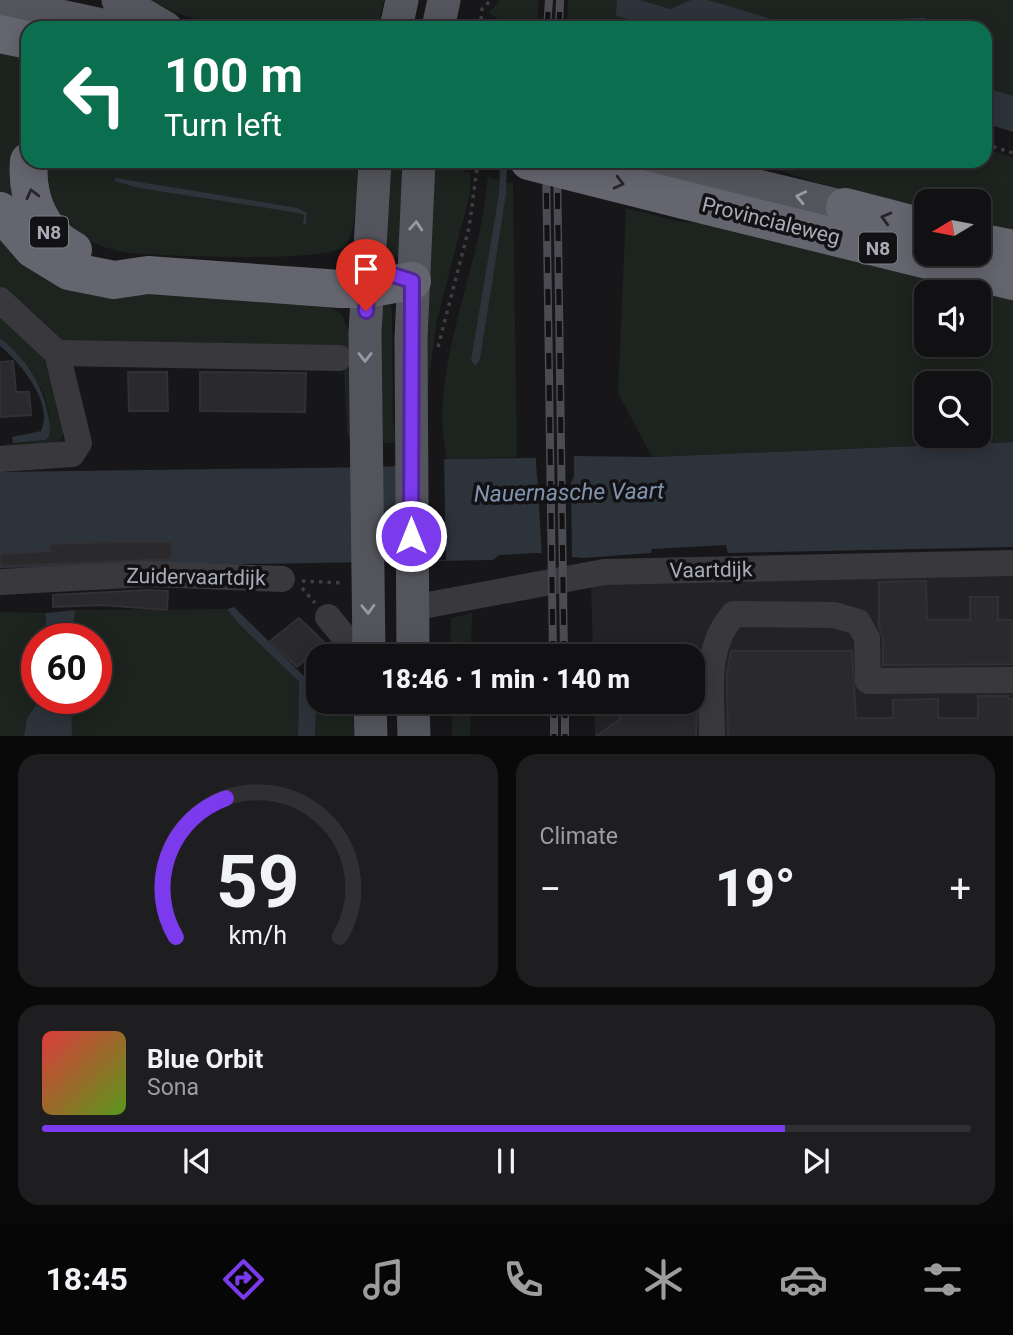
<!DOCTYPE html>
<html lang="en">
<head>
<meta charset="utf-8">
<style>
  :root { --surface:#111012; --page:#1e1e20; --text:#f1f3f6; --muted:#9c9d9f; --line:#303032; --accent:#7c3aed }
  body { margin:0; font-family:Roboto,sans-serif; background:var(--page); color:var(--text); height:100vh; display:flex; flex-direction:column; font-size:26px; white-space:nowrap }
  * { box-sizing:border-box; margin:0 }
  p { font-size:23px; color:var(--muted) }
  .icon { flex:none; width:38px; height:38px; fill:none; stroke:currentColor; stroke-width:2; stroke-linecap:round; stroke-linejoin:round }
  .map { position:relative; height:736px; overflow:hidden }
  .side { display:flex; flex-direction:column; gap:18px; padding:18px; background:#09090a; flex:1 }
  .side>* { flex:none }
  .banner { position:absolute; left:21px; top:21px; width:971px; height:147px; border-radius:21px; box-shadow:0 4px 18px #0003,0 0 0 2px var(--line); background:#0b6e4f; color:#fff; overflow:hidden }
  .needle { width:46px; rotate:260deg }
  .fabs { position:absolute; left:914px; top:189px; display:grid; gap:14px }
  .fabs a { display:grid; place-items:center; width:77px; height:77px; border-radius:14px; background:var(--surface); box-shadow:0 4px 18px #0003,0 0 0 2px var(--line); font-size:35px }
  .speed { position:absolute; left:21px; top:623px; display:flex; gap:14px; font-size:35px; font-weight:700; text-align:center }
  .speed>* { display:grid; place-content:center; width:91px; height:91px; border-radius:50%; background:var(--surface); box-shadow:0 4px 18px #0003,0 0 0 2px var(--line); line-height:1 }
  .speed .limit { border:10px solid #d22; background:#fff; color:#111 }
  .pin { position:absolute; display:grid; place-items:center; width:60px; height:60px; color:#fff; margin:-72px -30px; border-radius:50% 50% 50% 0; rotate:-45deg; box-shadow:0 0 7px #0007 }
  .pin .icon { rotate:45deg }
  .me { position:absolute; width:77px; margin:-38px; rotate:0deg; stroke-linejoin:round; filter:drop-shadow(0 0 5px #0008) }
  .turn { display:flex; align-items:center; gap:24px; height:147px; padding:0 28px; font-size:32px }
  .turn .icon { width:91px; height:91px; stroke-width:2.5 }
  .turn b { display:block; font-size:49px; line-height:60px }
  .big { font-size:52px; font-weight:800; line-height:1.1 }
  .side .widget { flex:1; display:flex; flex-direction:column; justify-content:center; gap:10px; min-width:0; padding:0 24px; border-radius:21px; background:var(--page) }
  .side .dial { align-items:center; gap:0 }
  .dial svg { height:182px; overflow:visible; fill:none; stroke:var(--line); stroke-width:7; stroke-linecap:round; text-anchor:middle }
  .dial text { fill:var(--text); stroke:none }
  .song { display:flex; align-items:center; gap:21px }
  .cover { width:84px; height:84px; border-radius:10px; background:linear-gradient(135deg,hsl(0 70% 55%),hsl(90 70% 35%)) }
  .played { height:7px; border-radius:4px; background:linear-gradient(90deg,var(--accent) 80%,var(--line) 80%) }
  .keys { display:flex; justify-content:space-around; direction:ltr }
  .heat { display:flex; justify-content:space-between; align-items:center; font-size:38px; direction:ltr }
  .side .tiles { flex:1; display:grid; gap:18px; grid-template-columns:1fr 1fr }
  .widget:last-child { grid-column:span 2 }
  .trip { position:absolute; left:306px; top:644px; width:399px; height:70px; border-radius:21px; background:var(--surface); box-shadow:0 4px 18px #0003,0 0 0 2px var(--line); font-weight:800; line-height:70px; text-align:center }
  .dock { display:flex; height:112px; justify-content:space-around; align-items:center; background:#070607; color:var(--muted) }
  .dock .icon { width:49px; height:49px }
  .dock .active { color:var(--accent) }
  .dock b { font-size:32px; color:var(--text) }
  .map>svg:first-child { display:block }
  .built { fill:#232225 }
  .green { fill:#1d231e; fill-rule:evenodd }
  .water { fill:#2d333b }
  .pier { fill:#171618 }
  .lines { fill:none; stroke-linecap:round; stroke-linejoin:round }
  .stream { stroke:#2d333b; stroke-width:5 }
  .building { fill:#2a292c; stroke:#313034; stroke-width:2 }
  .path { stroke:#3e3f44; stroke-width:3.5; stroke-dasharray:3.5 5; stroke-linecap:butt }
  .minor { stroke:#38383d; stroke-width:26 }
  .major { stroke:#54555c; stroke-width:33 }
  .highway { stroke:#64656e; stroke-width:38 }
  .rail-casing { stroke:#4b4c52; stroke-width:8 }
  .rail { stroke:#121113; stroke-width:5; stroke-dasharray:16; stroke-linecap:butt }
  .highway-bridge { stroke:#64656e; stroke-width:38 }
  .oneway { stroke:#26262a }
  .oneway2 { stroke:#989ba5 }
  .route-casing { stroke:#51269a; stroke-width:18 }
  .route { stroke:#7c3aed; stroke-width:12 }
  .labels { text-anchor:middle; stroke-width:7; stroke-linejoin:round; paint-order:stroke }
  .shield { fill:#121113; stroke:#7c7e86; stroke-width:2 }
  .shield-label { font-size:19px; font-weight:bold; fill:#a9acb7 }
  .street-label { font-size:21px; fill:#a9acb7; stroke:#121113 }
  .water-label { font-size:23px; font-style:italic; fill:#8295b0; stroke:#121113 }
</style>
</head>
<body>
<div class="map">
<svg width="1013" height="737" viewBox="0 0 1013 737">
  <rect width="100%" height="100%" fill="#171618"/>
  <polygon class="built" points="1013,570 1013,736 595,736 594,702 693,702 693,656 593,656 591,580"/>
  <g class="green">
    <polygon points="151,0 384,0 378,28 225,28 174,12"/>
    <path d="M 500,0 L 539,0 L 537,25 C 521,23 500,25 489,12 Z"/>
    <polygon points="568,0 1013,0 1013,124 985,116 985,28 693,28 617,16 664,28 567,25"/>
    <polygon points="0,45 28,51 28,131 19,162 14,216 0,191"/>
    <polygon points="985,149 1013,157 1013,231 978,222 978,201 926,201 926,209 811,181 752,161 985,161"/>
    <path d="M 46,161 L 358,161 C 356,181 358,230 346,245 C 332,264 161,256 130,253 C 115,251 102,247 89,240 C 53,220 50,198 46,161 Z"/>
    <polygon points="388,161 408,161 402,257 383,257"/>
    <polygon points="435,164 471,173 470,194 437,320 425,406 421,321"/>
    <path d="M 488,177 L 499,180 L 499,193 L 471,362 L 480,360 L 507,182 L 513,183 L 517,457 L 447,459 C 430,388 465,300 480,230 C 484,213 485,195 488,177 Z"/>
    <path d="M 626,208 L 678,221 L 717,225 L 1013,292 L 1013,442 L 652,457 L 618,393 ZM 926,292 L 978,292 L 978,345 L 926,345 ZM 926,383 L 978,383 L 978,436 L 926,436 Z"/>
    <polygon points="0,237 94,291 331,307 342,315 349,331 354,445 347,433 343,351 72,348 0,289"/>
    <polygon points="375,298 390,302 392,310 393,422 399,443 375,443"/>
    <path d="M 0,314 L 44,357 L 52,374 L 64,432 L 57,447 L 0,454 L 0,445 L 47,440 C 58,402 29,361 0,338 Z"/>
    <path d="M 227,609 C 233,621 286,668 299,682 L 298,736 L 72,736 L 71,698 L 96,698 L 96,639 L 73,639 L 75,610 Z"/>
    <polygon points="0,612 46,613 46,639 37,639 37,698 41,698 27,718 24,736 0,737"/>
    <polygon points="472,613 471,656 450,656 451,618"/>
    <polygon points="318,674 318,702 352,702 355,736 315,736 317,689 309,679"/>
    <polygon points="451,702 471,702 470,736 452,736"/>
  </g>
  <g class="water">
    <polygon points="617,0 640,0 670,9 691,0 708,0 801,28 664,28 616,16"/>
    <polygon points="985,88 1013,96 1013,132 985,123"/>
    <polygon points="500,161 507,161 506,194 480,360 475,366 471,360 499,193"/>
    <polygon points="115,178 298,208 307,213 306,224 303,224 304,215 299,213 139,188 115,181"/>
    <path d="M 0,338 C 27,359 44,386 49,420 C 50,428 51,435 46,440 L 13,443 L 12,437 L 41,431 C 55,404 19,361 0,346 Z"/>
    <polygon points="1013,442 1013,547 728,553 726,545 652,549 651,553 582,558 537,553 499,555 493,560 0,568 0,472 377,467 422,465 447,459 536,458 537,478 574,476 574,456 652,457"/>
    <path d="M 234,607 L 317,689 L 315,736 L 298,736 L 299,682 C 286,668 232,620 227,609 Z"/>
    <polygon points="75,610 73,639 46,639 46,613"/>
    <polygon points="41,698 71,698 72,736 24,736 27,718"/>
  </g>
  <g class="pier">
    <polygon points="574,452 574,476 571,483 572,561 542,556 536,454 540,457 540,474 571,473 571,455"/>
    <polygon points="432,459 444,459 446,560 411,561 422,462"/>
  </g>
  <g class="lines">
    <polyline class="stream" points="798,27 924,20"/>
  </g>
  <g class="building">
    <polygon points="13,361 16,392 29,392 31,415 0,417 0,362"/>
    <polygon points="128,372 167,372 168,411 129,411"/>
    <polygon points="200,372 306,373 305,412 200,411"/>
    <polygon points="120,542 172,542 172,559 0,566 0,554 50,551 49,544"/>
    <polygon points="926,581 927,620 970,620 970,597 998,597 998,620 1013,620 1013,664 883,665 883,638 879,627 879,582"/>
    <polygon points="148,590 168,591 167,610 101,605 53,607 53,595"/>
    <polygon points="299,618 325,643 297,667 270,641"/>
    <polygon points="731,651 852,651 856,718 893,718 893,700 938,699 938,718 978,718 978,696 1008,696 1008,699 1013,699 1013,737 728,737 727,673"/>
    <polygon points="693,652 698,652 696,737 595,737 620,719 620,702 693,702"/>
  </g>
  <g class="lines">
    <g class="path">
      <polyline points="480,26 496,28"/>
      <polyline points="480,28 482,9 491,0"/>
      <polyline points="985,144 1013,153"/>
      <polyline points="438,347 469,228 478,161"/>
      <polyline points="302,581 343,583"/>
      <polyline points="302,588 315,603"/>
    </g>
    <g class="minor">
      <polyline points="0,300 57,353 79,443 72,454 0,459"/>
      <polyline points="57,353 339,358"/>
      <polyline points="0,582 148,574 282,579"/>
      <polyline points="412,608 604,572 1013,563"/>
      <polyline points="328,617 351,645 352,656"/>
      <path d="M 712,737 C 712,694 703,647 734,614 L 834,615 L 858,622 L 867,638 L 868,681 L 1013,680"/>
    </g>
    <g class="major">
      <polyline points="118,0 166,28"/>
      <polyline points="0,3 116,28"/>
      <polyline points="396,28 402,0"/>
      <polyline points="438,28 444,0"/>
      <polyline points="655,161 845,207"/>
      <polyline points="369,656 365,333 375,161"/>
      <polyline points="413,656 411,339 419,161"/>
      <polyline points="370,702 371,737"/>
      <polyline points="413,702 414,737"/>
    </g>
    <g class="highway">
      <polyline points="0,34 28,40"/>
      <path d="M 29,161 C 26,197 40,234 73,250"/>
      <polyline points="684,200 1013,281"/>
      <polyline points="845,207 926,228"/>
      <polyline points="0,211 33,249 69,271 114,280 148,275 340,289 366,289 412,281"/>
      <polyline points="978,242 1013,249"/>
    </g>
    <defs>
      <g id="rail">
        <polyline points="547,28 549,0"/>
        <polyline points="559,28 560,0"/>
        <polyline points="546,161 553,656"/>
        <polyline points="557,161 564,656"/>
        <polyline points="554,702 554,737"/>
        <polyline points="565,702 565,737"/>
      </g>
    </defs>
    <use href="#rail" class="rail-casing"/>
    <use href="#rail" class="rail"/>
    <polyline class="highway-bridge" points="529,161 684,200"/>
  </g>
  <defs><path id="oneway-chevron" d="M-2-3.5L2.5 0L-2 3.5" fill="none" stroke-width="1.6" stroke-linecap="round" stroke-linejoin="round" transform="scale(1.75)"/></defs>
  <g class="oneway">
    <use href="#oneway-chevron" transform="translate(619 183) rotate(14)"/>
    <use href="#oneway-chevron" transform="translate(32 194) rotate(-104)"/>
    <use href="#oneway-chevron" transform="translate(886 218) rotate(-165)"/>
  </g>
  <g class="oneway2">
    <use href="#oneway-chevron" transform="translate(801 197) rotate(-167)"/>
    <use href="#oneway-chevron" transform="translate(416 226) rotate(-86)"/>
    <use href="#oneway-chevron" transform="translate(365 357) rotate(90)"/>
    <use href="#oneway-chevron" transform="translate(368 609) rotate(88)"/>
  </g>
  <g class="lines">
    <defs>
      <polyline id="route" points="366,311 368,267 412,281 411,536"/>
    </defs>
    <use href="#route" class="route-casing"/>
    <use href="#route" class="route"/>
  </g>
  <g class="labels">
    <g class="shield">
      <rect x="30" y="216.5" width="38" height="31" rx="5"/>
      <rect x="859" y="232.5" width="38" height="31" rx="5"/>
    </g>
    <g class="shield-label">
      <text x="49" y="239">N8</text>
      <text x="878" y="255">N8</text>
    </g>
    <g class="street-label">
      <text transform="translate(771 221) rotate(14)" y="7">Provincialeweg</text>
      <text transform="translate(711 570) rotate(-1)" y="7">Vaartdijk</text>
      <text transform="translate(196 577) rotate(1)" y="7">Zuidervaartdijk</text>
    </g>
    <g class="water-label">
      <text transform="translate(569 492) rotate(-1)" y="8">Nauernasche Vaart</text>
    </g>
  </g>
</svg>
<div class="fabs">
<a><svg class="needle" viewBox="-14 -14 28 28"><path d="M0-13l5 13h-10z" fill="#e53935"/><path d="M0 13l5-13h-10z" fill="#9c9d9f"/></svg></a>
<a><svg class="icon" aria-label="sound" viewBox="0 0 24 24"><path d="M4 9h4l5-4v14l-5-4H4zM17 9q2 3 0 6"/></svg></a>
<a><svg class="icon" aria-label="search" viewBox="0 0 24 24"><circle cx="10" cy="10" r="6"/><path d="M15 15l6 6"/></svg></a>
</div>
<div class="speed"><div class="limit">60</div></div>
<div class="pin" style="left:366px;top:311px;background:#d93025"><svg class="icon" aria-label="arrive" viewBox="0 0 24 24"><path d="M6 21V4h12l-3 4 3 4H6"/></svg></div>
<svg class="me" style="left:411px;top:536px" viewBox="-20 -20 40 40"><circle r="17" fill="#7c3aed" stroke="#fff" stroke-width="3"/><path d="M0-11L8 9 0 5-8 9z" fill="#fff"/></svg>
<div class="trip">18:46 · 1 min · 140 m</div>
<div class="banner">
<div class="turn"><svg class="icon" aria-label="left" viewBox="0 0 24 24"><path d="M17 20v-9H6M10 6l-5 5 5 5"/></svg><div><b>100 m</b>Turn left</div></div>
</div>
</div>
<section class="side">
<div class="tiles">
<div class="widget dial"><svg viewBox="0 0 100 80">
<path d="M14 69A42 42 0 1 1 86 69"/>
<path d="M14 69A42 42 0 0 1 36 8" stroke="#7c3aed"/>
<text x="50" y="56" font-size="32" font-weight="700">59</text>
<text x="50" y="72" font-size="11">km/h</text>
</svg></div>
<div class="widget"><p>Climate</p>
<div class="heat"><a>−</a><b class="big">19°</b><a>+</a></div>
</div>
<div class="widget">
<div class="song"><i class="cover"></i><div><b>Blue Orbit</b><p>Sona</p></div></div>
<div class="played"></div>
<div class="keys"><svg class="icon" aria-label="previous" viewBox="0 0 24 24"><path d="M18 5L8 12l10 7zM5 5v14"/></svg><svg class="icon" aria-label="pause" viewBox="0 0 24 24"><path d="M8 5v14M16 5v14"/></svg><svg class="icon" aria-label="next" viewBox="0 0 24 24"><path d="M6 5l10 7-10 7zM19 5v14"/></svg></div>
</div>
</div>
</section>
<nav class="dock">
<b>18:45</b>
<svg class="icon active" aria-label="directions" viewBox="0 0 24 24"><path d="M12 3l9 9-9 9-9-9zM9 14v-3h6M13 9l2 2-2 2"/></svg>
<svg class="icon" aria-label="music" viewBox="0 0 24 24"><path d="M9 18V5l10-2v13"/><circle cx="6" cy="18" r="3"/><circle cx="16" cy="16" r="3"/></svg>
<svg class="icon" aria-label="phone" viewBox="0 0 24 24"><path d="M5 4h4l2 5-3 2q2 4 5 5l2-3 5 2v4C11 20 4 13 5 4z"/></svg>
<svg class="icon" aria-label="climate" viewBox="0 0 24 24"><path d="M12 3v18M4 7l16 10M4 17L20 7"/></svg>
<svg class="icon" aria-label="car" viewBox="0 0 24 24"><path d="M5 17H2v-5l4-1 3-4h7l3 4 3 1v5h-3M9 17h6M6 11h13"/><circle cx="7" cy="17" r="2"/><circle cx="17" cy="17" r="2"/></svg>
<svg class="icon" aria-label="filters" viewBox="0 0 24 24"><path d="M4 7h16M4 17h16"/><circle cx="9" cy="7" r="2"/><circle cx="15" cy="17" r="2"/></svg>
</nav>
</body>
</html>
